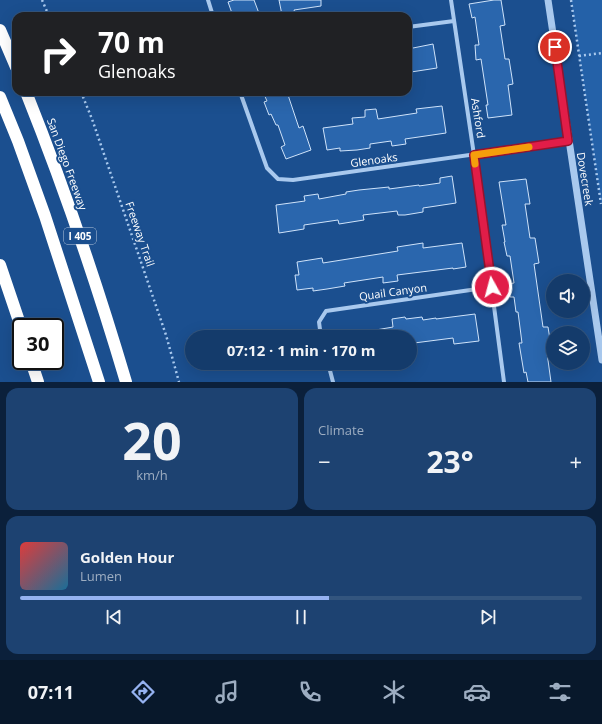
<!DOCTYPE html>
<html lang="en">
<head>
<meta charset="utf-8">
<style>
  :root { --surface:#143b6b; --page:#1d4271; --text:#f1f3f6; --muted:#9dadc1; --line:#33557e; --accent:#95b2f1 }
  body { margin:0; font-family:"Open Sans",sans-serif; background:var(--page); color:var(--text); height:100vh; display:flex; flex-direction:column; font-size:15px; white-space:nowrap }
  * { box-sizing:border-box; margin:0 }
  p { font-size:13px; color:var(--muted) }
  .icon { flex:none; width:22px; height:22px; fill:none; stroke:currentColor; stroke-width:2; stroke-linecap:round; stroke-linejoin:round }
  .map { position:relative; height:382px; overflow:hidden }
  .details { display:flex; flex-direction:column; gap:6px; padding:6px; background:#0b203b; flex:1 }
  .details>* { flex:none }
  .banner { position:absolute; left:12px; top:12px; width:400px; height:84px; border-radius:12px; box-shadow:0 4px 16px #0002,0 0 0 1px var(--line); background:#202124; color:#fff; overflow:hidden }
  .fabs { position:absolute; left:546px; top:274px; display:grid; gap:8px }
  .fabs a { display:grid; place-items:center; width:44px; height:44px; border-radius:50%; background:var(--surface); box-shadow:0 4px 16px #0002,0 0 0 1px var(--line); font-size:20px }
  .speed { position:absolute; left:12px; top:318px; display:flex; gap:8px; font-size:20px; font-weight:700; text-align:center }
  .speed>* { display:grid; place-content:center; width:52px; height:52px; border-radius:50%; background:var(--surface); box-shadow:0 4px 16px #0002,0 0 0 1px var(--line); line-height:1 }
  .speed .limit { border:2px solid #111; border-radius:6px; background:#fff; color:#111 }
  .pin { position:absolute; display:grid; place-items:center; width:34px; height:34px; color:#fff; margin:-17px; border:2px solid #fff; border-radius:50%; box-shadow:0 1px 4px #0007 }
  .me { position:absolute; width:44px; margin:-22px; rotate:353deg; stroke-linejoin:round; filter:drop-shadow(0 0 3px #0008) }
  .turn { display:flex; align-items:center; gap:14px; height:84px; padding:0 20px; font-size:18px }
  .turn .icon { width:52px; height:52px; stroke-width:2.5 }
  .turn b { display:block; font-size:28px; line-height:34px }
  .big { font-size:30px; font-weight:700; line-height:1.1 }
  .details .card { flex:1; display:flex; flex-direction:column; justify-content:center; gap:6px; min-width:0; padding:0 14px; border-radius:12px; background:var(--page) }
  .details .dial { align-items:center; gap:0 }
  .dial b { font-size:52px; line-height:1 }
  .song { display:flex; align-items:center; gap:12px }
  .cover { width:48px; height:48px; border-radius:6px; background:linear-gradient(135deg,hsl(0 70% 55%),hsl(200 70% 35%)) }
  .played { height:4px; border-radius:2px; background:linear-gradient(90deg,var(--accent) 55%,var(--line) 55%) }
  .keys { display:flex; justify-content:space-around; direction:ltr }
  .heat { display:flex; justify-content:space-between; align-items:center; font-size:22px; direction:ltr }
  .details .tiles { flex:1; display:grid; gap:6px; grid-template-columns:1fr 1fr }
  .card:last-child { grid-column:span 2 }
  .trip { position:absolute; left:185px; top:330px; width:232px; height:40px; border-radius:20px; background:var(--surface); box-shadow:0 4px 16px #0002,0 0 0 1px var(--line); font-weight:700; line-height:40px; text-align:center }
  .tab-bar { display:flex; height:64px; justify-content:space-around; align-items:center; background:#08182b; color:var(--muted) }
  .tab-bar .icon { width:28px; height:28px }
  .tab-bar .selected { color:var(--accent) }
  .tab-bar b { font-size:18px; color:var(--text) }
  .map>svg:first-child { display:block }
  .green { fill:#2461a8 }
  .building { fill:#2a66ad; stroke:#cfe3fa }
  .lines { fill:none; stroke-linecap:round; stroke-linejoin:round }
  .path { stroke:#a9c9ee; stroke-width:2.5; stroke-dasharray:2 3; stroke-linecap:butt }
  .minor { stroke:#a9c9ee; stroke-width:4 }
  .tertiary { stroke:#a9c9ee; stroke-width:7 }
  .motorway { stroke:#fff; stroke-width:12 }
  .route-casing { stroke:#92132f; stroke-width:10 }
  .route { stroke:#e11d48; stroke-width:7 }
  .slow { stroke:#f59e0b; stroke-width:7 }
  .labels { text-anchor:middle; stroke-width:4; stroke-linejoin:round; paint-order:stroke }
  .shield { fill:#1b4f8f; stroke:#bbcadd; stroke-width:1 }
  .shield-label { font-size:10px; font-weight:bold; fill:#fff }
  .street-label { font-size:11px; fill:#fff; stroke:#1b4f8f }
</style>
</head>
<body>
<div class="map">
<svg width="602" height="382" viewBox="0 0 602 382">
  <rect width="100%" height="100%" fill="#1b4f8f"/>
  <polygon class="green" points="571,0 602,0 602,204 601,204"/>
  <g class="building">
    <polygon points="234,0 254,0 260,16 233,16 228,2"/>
    <polygon points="279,0 321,0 321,6 294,10 295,13 282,15"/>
    <polygon points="494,0 501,0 505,25 500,26 505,59 509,59 513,84 508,85 512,115 488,118 486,105 488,105 481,59 476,60 475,45 479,45 475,17 472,18 469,4"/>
    <polygon points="433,44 437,68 411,72 408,49"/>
    <polygon points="263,92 287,92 299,128 303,126 311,150 286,159 281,147 285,145 278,125 276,125 271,114 269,115 264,102 267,101"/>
    <polygon points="442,106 446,133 405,139 406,144 392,146 391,141 370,144 370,148 357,150 340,151 340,148 327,150 323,128 353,124 352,118 365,117 365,110 376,109 378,119 417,113 416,109"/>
    <polygon points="452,176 456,203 423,208 423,212 405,215 398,215 397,211 363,215 364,220 339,224 338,220 304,225 304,229 279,233 276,205 305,201 304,196 318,194 319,199 346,194 346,192 359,190 389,187 389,189 419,185 419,186 440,183 440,178"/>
    <polygon points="526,179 530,204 525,204 530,238 535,238 539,263 534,264 543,327 548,327 552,352 547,353 551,382 528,382 526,372 524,373 519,343 522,343 518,312 516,312 514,297 510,297 508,284 514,283 510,256 507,256 504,242 505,242 502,225 506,225 499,182"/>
    <polygon points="423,243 423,248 462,243 466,267 453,269 453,268 397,275 398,281 383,283 383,277 344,283 345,286 327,289 313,291 313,288 297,290 295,275 299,275 297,262 322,258 323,263 398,251 397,247"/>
    <polygon points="475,314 479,341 454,344 453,338 414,343 412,337 371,337 370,331 393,327 392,319 405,317 406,319 422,317 423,320 436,318 436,319"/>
  </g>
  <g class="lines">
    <g class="path">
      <polyline points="42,0 49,16"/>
      <polyline points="571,0 601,204"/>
      <polyline points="579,56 602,53"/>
      <polyline points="81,92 92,119 166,335 179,382"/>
    </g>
    <g class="minor">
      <polyline points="208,0 213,16"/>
      <polyline points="451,0 474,155 504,382"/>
      <polyline points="408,27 454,21"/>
      <polyline points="240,92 267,168 278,179 293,180 568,141"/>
      <polyline points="321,337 319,322 326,311 491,287"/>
      <polyline points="328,363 333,382"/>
    </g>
    <polyline class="tertiary" points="548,0 602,360"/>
    <g class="motorway">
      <polyline points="0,30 16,67"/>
      <path d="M 26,92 C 64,187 97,284 126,382"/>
      <polyline points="0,97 18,141 45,216 99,382"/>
      <polyline points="0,265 21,327"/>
      <polyline points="31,361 38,382"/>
    </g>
  </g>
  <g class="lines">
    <defs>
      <polyline id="route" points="492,287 474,155 568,141 555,47"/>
    </defs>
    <use href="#route" class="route-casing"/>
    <use href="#route" class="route"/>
    <polyline class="slow" points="475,164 474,155 529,147"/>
  </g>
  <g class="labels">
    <rect class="shield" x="64" y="228" width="32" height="16" rx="3"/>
    <g class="shield-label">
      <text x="80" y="240">I 405</text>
    </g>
    <g class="street-label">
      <text transform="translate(478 118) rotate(81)" y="4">Ashford</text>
      <text transform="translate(374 160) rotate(-8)" y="4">Glenoaks</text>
      <text transform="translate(67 164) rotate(70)" y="4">San Diego Freeway</text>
      <text transform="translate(585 179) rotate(81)" y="4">Dovecreek</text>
      <text transform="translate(140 234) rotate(71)" y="4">Freeway Trail</text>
      <text transform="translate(393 292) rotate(-8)" y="4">Quail Canyon</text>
    </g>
  </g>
</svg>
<div class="fabs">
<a><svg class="icon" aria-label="sound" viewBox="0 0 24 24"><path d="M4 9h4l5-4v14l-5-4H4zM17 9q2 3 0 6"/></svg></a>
<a><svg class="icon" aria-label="layers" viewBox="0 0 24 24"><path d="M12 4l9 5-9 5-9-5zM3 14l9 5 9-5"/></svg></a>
</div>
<div class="speed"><div class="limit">30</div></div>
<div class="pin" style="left:555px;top:47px;background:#d93025"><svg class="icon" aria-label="arrive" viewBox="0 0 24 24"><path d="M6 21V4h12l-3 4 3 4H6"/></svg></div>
<svg class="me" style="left:492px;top:287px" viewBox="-20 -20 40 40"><circle r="17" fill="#e11d48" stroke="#fff" stroke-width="3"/><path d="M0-11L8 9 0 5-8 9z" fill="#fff"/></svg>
<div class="trip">07:12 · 1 min · 170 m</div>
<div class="banner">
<div class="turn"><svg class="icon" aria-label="right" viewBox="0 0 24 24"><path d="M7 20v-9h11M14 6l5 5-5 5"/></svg><div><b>70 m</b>Glenoaks</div></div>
</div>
</div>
<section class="details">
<div class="tiles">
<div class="card dial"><b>20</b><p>km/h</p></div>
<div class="card"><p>Climate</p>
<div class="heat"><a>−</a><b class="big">23°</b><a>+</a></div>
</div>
<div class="card">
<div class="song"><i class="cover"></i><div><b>Golden Hour</b><p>Lumen</p></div></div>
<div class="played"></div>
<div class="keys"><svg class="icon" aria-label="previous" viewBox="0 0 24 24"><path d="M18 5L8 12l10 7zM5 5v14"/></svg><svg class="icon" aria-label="pause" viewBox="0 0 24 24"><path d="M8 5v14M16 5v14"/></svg><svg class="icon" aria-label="next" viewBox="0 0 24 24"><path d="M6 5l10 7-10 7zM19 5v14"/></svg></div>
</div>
</div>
</section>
<nav class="tab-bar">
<b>07:11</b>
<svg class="icon selected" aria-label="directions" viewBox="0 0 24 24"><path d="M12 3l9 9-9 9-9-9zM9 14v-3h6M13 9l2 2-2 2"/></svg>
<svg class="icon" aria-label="music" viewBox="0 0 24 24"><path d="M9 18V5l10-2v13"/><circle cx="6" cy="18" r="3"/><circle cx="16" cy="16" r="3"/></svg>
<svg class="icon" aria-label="phone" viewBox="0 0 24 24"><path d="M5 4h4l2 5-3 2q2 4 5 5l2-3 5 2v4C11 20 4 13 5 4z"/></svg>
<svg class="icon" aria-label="climate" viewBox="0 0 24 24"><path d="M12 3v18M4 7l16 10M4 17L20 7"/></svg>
<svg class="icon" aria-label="car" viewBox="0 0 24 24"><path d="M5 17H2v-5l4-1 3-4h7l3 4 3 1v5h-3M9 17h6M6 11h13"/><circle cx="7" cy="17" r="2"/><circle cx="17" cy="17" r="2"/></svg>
<svg class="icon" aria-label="filters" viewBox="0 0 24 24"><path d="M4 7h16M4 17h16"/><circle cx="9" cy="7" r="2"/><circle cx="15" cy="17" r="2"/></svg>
</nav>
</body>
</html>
